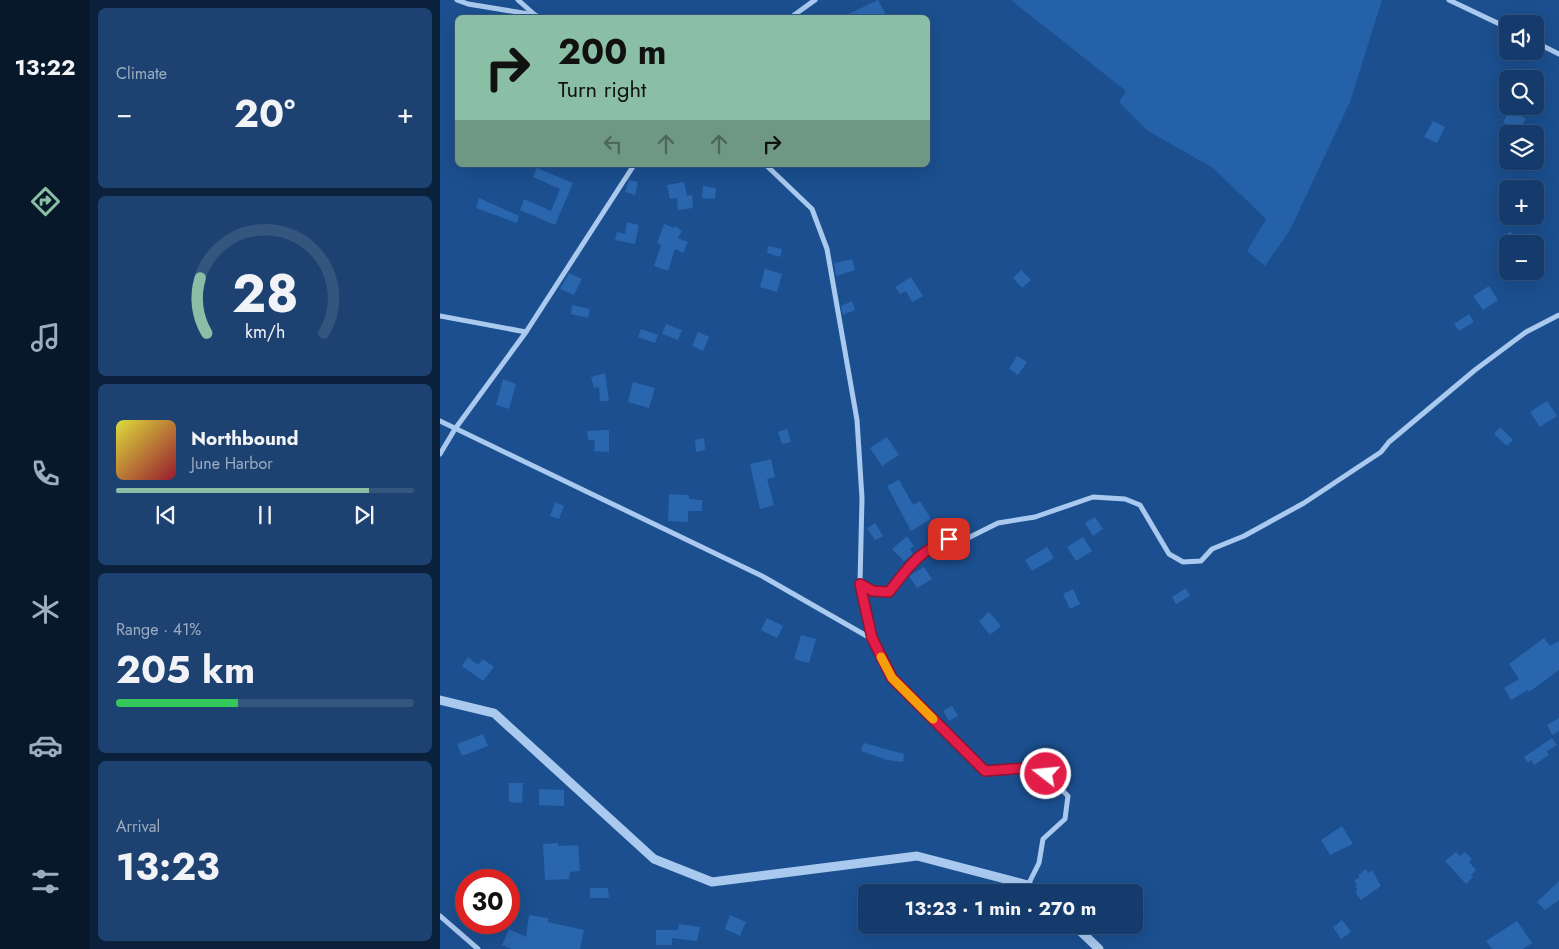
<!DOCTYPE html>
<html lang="en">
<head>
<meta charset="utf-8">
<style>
  :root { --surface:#143b6b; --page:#1d4271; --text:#f1f3f6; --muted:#9dadc1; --line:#33557e; --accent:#8abfa5 }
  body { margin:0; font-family:Jost,sans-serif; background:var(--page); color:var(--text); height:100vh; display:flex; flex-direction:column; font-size:19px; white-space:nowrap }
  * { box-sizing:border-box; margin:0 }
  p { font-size:16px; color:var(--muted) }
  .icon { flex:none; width:28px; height:28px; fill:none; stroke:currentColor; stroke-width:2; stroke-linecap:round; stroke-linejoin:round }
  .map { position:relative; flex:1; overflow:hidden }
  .side { display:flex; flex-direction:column; gap:8px; padding:8px; background:#0b203b; width:350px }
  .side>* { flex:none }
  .banner { position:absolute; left:15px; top:15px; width:475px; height:152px; border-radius:8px; box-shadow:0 5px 20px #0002,0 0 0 1px var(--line); background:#8abfa5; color:#111; overflow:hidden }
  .tools { position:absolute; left:1059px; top:15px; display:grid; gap:10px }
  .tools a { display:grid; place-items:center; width:45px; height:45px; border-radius:8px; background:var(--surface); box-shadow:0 5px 20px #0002,0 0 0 1px var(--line); font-size:25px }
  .speed { position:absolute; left:15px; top:869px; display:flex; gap:10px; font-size:25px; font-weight:700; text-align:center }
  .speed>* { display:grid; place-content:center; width:65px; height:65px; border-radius:50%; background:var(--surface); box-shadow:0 5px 20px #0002,0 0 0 1px var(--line); line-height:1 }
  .speed .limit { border:8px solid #d22; background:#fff; color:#111 }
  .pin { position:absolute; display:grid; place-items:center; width:42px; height:42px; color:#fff; margin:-21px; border-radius:10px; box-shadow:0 2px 8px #0006 }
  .me { position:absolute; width:55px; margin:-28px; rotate:286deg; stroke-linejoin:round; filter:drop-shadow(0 0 4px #0008) }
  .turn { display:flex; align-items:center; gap:18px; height:105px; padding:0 20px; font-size:22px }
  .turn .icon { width:65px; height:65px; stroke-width:2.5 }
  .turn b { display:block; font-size:35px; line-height:42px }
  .lanes { display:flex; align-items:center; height:48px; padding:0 20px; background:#0003; justify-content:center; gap:25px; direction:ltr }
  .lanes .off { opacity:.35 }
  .big { font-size:38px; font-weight:700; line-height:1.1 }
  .side .tile { flex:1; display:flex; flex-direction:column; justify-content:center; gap:8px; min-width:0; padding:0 18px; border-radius:8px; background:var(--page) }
  .side .dial { align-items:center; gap:0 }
  .dial svg { height:130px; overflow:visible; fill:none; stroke:var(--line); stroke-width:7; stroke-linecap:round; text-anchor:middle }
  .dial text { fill:var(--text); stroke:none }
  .song { display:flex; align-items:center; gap:15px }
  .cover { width:60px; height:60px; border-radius:8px; background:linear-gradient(135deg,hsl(60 70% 55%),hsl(350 70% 35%)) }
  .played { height:5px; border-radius:2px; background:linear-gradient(90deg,var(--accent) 85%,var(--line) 85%) }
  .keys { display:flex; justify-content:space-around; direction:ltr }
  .heat { display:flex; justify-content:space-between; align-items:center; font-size:28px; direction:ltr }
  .charge { height:8px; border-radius:4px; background:linear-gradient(90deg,#34c759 41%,var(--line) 0) }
  .trip { position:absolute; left:418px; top:884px; width:285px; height:50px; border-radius:8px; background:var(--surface); box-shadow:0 5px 20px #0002,0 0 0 1px var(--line); font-weight:700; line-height:50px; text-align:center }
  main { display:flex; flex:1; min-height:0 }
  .dock { display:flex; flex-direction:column; width:90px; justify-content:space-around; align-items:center; background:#08182b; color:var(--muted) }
  .dock .icon { width:35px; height:35px }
  .dock .selected { color:var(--accent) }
  .dock b { font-size:22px; color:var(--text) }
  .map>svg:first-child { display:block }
  .green { fill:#2461a8 }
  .building { fill:#2a66ad }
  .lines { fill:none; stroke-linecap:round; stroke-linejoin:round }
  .minor { stroke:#a9c9ee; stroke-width:5 }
  .tertiary { stroke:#a9c9ee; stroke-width:9 }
  .route-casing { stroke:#92132f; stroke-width:12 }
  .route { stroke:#e11d48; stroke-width:9 }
  .slow { stroke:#f59e0b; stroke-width:9 }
</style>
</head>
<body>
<main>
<nav class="dock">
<b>13:22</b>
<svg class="icon selected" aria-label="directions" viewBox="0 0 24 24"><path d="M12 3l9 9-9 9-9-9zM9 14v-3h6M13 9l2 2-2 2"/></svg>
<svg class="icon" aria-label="music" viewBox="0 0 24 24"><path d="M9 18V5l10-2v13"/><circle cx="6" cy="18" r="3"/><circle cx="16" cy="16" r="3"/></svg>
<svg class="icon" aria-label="phone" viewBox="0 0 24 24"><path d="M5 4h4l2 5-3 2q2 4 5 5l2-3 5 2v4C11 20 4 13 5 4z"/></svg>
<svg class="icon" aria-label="climate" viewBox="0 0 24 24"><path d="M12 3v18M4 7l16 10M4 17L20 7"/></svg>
<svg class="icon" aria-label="car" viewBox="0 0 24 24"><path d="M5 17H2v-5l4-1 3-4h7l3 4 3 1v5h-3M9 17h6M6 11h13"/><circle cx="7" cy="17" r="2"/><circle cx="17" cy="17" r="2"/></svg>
<svg class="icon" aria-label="filters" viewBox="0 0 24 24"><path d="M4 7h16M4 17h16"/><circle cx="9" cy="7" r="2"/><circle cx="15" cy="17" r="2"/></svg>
</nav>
<section class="side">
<div class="tile"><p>Climate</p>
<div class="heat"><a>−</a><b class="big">20°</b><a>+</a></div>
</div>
<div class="tile dial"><svg viewBox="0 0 100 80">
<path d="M14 69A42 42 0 1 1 86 69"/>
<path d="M14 69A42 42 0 0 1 10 35" stroke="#8abfa5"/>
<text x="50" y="56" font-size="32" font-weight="700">28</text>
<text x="50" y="72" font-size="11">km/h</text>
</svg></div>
<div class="tile">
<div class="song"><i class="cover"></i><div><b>Northbound</b><p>June Harbor</p></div></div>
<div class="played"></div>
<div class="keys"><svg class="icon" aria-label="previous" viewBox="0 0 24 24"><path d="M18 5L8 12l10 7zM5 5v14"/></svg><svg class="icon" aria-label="pause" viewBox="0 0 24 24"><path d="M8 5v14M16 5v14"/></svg><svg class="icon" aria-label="next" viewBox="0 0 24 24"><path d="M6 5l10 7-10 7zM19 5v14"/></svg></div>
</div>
<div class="tile"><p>Range · 41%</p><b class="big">205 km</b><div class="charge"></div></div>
<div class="tile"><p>Arrival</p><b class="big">13:23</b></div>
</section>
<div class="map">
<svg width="1119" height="949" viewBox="0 0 1119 949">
  <rect width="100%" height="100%" fill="#1b4f8f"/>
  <polygon class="green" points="571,0 942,0 910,102 850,230 825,266 807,251 826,219 773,168 708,131 679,102 686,91"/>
  <g class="building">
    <polygon points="438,0 448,18 400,18"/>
    <polygon points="1071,109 1086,119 1078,131 1063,122"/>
    <polygon points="993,121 1005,127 997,143 984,137"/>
    <polygon points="97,168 133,183 115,225 80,210 84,199 111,211 120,189 93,177"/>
    <polygon points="189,180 198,182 195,195 185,192"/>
    <polygon points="244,182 247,196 252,195 253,208 238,210 237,198 230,199 227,185"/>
    <polygon points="263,186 276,188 275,199 262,198"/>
    <polygon points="39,198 79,216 77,223 36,208"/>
    <polygon points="187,222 199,225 195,244 175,240 177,232 185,234"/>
    <polygon points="224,224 234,228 235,226 242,231 238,238 248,242 243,253 235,249 228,271 214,266 221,245 217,243"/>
    <polygon points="1070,231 1075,237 1063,247 1058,242"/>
    <polygon points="328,246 342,249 340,257 327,253"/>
    <polygon points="412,259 415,270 396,276 394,261 396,263"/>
    <polygon points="325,269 342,274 337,292 320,287"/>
    <polygon points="581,270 591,280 582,288 573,278"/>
    <polygon points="129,273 142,279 134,295 120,289"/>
    <polygon points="471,277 483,296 472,302 466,291 460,294 455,287"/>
    <polygon points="1049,286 1058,300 1043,310 1033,296"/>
    <polygon points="412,301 415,310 403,315 401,306"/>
    <polygon points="132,305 150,309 148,318 131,314"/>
    <polygon points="1029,314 1034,322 1019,331 1014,324"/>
    <polygon points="226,324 242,330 238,340 222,334"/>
    <polygon points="201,329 218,335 215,343 198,337"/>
    <polygon points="258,332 269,337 263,351 252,346"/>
    <polygon points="577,356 587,362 578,375 569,369"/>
    <polygon points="165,373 169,401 160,401 159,387 154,388 151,377"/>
    <polygon points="63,379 76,384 69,409 56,405"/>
    <polygon points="193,382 215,388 209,408 188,402"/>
    <polygon points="1107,401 1117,416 1100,427 1090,412"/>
    <polygon points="1060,427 1073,440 1067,446 1054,434"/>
    <polygon points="347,429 351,442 342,444 338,432"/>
    <polygon points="162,430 169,430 169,452 154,451 155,440 148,440 147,431"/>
    <polygon points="447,437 459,455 442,466 430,448"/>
    <polygon points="264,438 265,450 256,452 255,440"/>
    <polygon points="331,459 335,477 327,479 334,505 320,509 310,464"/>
    <polygon points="459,480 473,505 480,501 491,519 471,531 447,486"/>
    <polygon points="229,494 249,495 249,499 262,500 262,511 248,511 248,522 228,521"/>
    <polygon points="115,502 124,506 119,519 110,516"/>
    <polygon points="655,517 663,529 653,536 645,523"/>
    <polygon points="435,523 443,536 435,540 427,528"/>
    <polygon points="467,536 474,546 470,549 473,554 464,561 452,549"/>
    <polygon points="643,537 652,551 636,561 627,547"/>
    <polygon points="607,547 614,558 592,571 585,560"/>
    <polygon points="484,567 492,579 477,588 469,576"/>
    <polygon points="746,588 750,596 736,604 732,597"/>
    <polygon points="633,589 640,604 630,609 623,594"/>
    <polygon points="549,612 561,626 550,635 539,621"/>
    <polygon points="327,618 343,626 337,638 321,630"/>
    <polygon points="361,635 376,639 369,663 354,659"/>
    <polygon points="1104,638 1110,646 1119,641 1119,670 1089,692 1088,690 1071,700 1064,688 1079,679 1069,664"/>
    <polygon points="28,657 38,665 43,659 54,667 43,681 22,666"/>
    <polygon points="512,706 518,716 509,721 503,711"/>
    <polygon points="1119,718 1119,731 1112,735 1107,725"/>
    <polygon points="43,734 48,746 22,756 17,744"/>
    <polygon points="1112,738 1117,745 1107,751 1109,755 1094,765 1091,760 1088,763 1084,757"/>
    <polygon points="424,743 464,754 463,762 447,760 421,751"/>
    <polygon points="69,783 83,783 82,803 69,802"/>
    <polygon points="99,789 124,790 124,806 99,805"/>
    <polygon points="902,826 913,844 890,855 881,840"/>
    <polygon points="118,843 118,846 138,845 140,871 130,872 129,879 105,880 103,844"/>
    <polygon points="1016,852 1020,856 1025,852 1032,859 1029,862 1036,870 1031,875 1033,877 1026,884 1005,861"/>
    <polygon points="926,869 928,873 932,870 941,886 921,900 916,893 917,889 915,886 917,885 914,881 920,877 918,875"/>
    <polygon points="1119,881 1119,900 1105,910 1097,902"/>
    <polygon points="150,888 168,888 169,898 150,898"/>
    <polygon points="89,915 108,918 108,922 144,930 140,949 72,949 62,945 69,929 86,937"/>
    <polygon points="290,915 306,922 300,936 285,929"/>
    <polygon points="902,920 911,932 901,939 893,927"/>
    <polygon points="1077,921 1092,943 1083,949 1052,949 1046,941"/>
    <polygon points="31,922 56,922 55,930 31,928"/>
    <polygon points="239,924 260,927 257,941 232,938 232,945 216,945 216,930 238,930"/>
  </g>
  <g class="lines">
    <g class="minor">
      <polyline points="17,0 28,4 95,15"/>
      <polyline points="78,0 95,15 101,18"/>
      <polyline points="1009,0 1068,28"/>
      <polyline points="350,18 375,0"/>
      <polyline points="1095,42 1119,54"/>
      <polyline points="326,165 372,209 387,249 417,420 422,498 420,583 432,639"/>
      <polyline points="0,316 86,332"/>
      <polyline points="0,421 322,576 432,639 452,678 545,771 598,767 628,796 625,819 603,839 599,863 588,885"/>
      <polyline points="0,454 15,429 86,332 194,165"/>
      <polyline points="420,583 433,591 449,592 468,565 488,549 509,539 526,539 558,523 595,517 653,497 685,499 700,505 729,554 743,562 761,561 772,549 804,536 864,503 941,452 949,442 1035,370 1086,332 1119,315"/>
      <polyline points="0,916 38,949"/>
    </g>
    <g class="tertiary">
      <polyline points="0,700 54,713 214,859 272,882 477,856 588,885 598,892"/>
      <polyline points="634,925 659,949"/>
    </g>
  </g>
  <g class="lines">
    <defs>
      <path id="route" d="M 509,539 C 476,554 471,564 449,592 L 433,591 L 420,584 L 432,638 L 452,678 L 545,771 L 598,767 L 606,774"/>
    </defs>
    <use href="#route" class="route-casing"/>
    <use href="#route" class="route"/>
    <polyline class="slow" points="441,657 452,678 493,719"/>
  </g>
</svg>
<div class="tools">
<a><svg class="icon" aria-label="sound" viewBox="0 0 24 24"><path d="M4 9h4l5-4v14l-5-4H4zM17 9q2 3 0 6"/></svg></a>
<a><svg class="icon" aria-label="search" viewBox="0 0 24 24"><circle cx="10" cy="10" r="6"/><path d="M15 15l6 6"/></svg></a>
<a><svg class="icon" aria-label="layers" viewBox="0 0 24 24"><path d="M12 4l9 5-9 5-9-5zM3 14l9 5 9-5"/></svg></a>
<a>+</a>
<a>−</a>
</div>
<div class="speed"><div class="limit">30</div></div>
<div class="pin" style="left:509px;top:539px;background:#d93025"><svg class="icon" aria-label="arrive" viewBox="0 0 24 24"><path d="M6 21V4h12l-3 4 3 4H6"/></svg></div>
<svg class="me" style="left:606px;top:774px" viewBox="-20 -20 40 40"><circle r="17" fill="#e11d48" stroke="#fff" stroke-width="3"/><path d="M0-11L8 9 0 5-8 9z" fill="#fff"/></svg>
<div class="trip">13:23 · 1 min · 270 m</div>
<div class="banner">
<div class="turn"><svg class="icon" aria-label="right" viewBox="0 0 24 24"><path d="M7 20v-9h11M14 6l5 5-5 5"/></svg><div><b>200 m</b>Turn right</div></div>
<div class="lanes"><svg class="icon off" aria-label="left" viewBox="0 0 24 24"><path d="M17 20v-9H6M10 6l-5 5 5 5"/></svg><svg class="icon off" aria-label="ahead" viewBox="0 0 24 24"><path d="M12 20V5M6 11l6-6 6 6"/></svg><svg class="icon off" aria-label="ahead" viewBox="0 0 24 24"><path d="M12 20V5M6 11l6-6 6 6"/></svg><svg class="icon" aria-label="right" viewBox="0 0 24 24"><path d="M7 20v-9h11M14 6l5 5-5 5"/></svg></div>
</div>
</div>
</main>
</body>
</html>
